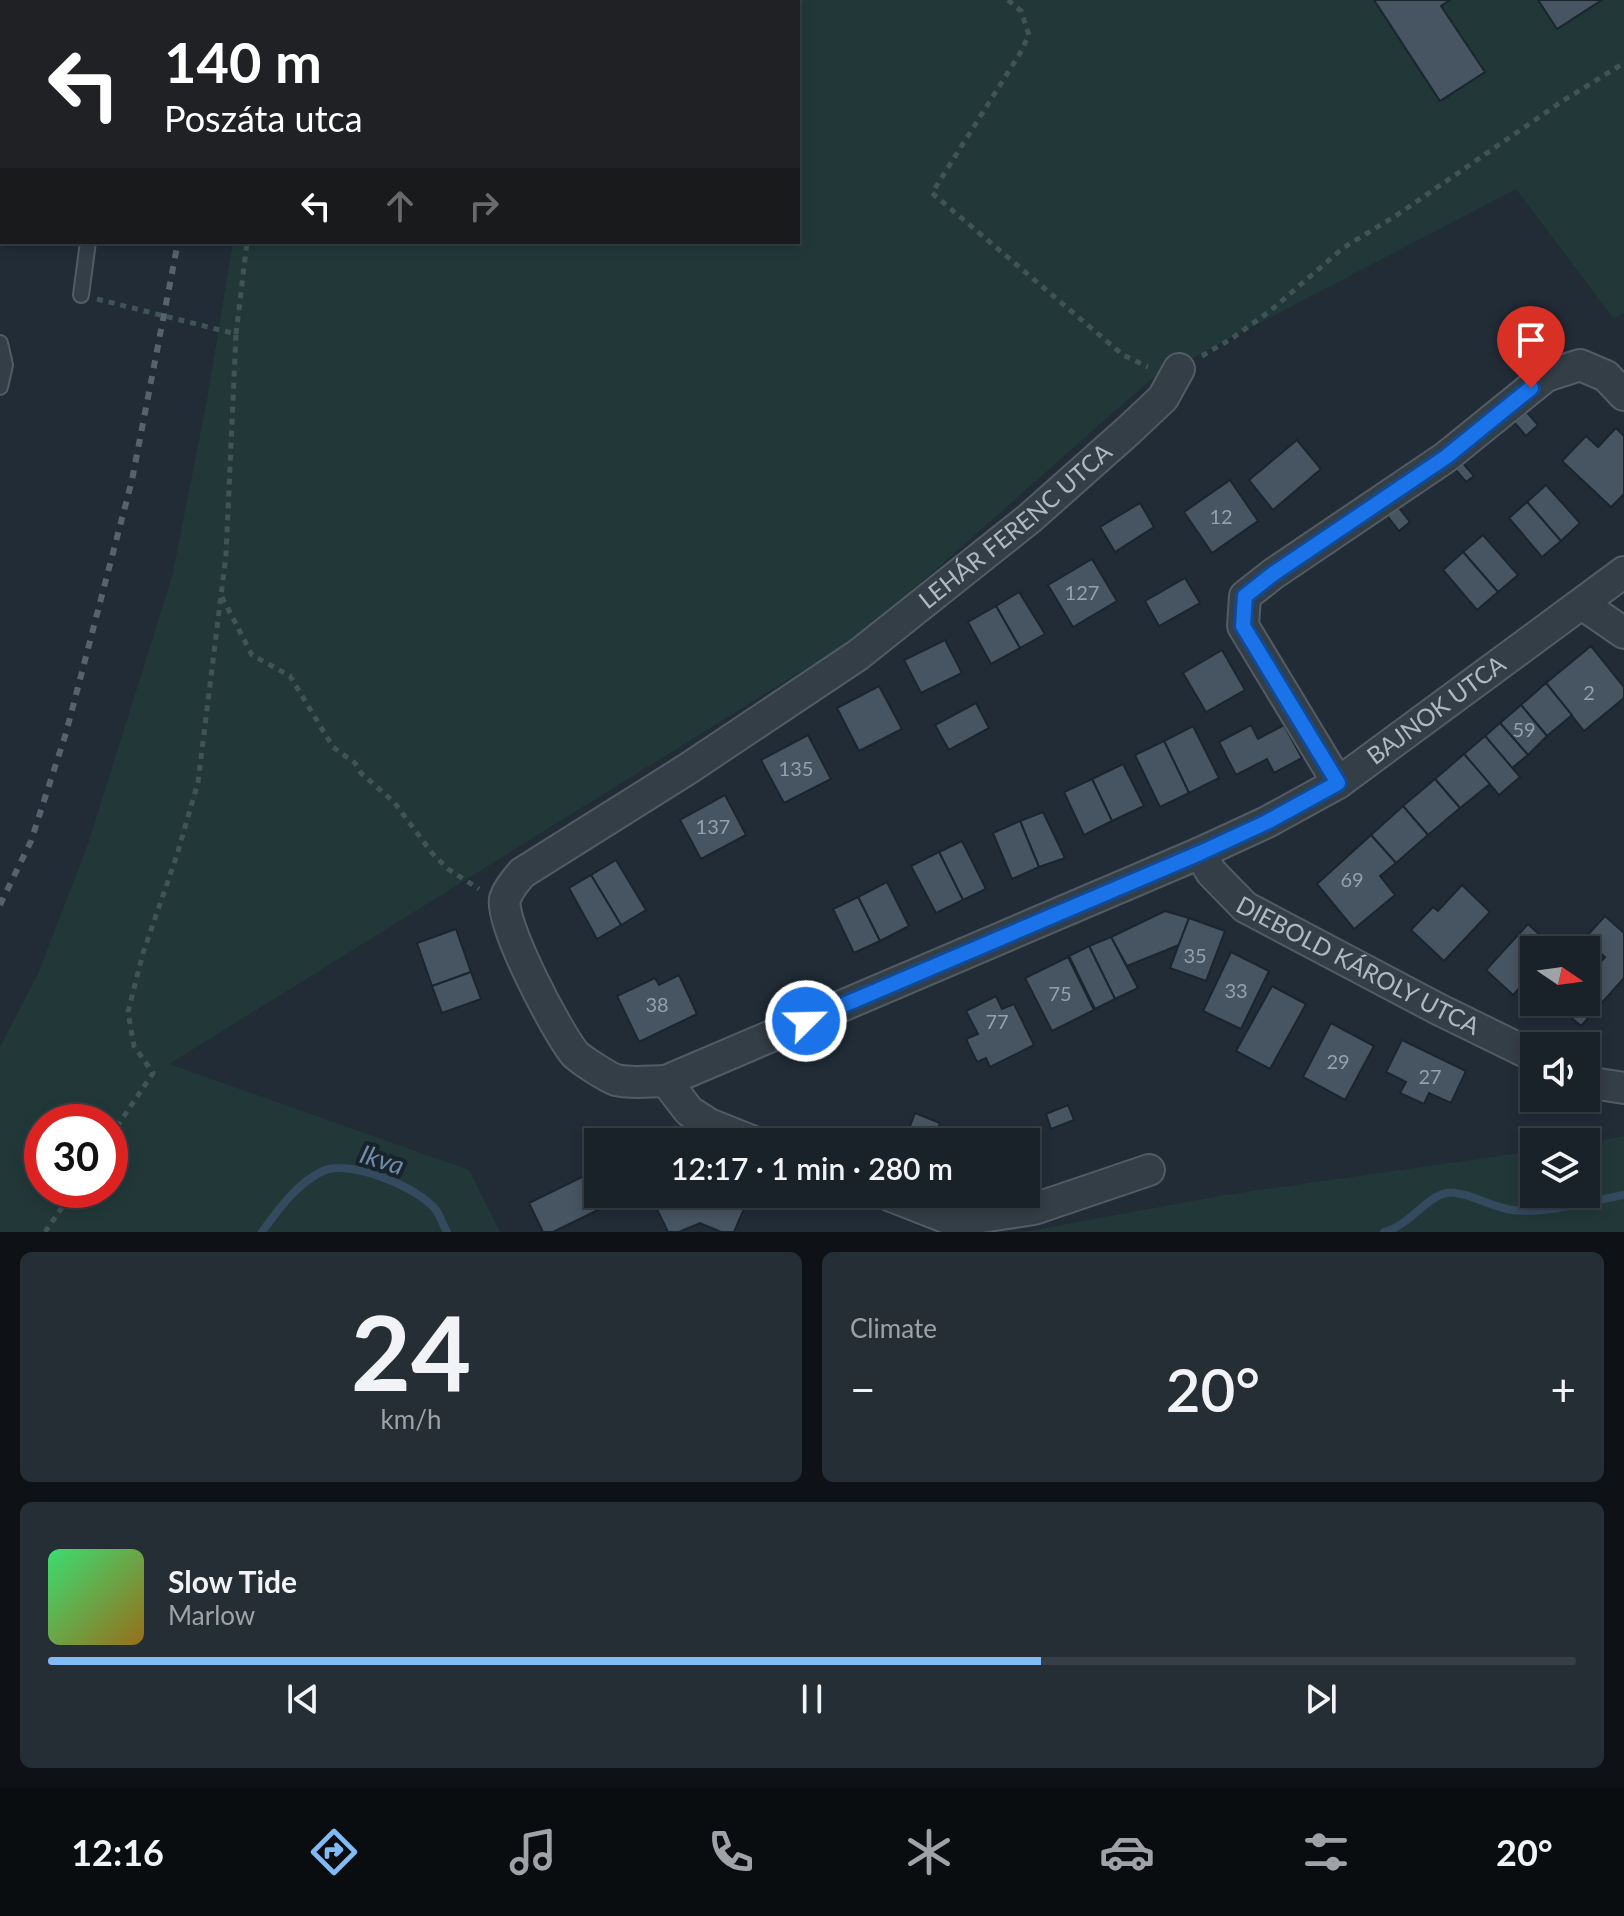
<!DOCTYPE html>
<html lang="en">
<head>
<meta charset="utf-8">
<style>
  :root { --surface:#192129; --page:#262e35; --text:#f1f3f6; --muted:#9fa3a8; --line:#373e46; --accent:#82baf5 }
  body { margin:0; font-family:Lato,sans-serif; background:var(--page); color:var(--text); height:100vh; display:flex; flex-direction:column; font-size:30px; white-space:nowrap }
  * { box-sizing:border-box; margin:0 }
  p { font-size:26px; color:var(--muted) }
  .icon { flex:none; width:44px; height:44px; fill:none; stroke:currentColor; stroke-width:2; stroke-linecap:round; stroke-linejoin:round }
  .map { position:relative; height:1232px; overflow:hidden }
  .side { display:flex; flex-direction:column; gap:20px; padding:20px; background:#0e1217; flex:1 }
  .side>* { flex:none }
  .hud { position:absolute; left:0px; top:0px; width:800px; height:244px; box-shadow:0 4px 12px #0003,0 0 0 2px var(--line); background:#202124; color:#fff; overflow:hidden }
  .needle { width:52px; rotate:103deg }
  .controls { position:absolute; left:1520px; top:936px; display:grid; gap:16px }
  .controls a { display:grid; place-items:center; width:80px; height:80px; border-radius:0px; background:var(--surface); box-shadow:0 4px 12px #0003,0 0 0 2px var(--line); font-size:40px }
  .speed { position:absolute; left:24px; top:1104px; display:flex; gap:16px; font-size:40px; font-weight:700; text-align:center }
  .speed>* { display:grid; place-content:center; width:104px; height:104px; border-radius:50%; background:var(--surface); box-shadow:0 4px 12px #0003,0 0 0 2px var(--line); line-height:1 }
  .speed .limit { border:12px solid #d22; background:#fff; color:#111 }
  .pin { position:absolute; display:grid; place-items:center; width:68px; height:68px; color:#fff; margin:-82px -34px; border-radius:50% 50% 50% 0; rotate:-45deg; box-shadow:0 0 8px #0007 }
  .pin .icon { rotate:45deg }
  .me { position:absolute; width:88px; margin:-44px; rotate:67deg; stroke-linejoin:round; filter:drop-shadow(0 0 6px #0008) }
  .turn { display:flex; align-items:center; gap:28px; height:168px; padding:0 32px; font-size:36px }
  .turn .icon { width:104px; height:104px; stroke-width:2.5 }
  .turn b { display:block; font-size:56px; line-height:68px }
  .lanes { display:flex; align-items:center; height:76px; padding:0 32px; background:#0003; justify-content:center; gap:40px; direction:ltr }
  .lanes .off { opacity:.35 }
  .big { font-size:60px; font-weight:600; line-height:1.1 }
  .side .widget { flex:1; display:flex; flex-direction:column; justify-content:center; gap:12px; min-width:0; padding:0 28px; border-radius:12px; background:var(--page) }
  .side .dial { align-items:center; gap:0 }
  .dial b { font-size:104px; line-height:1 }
  .song { display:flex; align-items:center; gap:24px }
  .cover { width:96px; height:96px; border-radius:12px; background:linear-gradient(135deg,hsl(140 70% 55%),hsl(40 70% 35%)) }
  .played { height:8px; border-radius:4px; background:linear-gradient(90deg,var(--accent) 65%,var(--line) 65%) }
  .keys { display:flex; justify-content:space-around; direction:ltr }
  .heat { display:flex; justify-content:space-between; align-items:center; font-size:44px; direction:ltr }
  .side .tiles { flex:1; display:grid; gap:20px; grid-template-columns:1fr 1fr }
  .widget:last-child { grid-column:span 2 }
  .trip { position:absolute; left:584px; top:1128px; width:456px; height:80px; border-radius:0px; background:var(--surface); box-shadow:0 4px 12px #0003,0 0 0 2px var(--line); font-weight:600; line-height:80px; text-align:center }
  .menu { display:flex; height:128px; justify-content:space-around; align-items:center; background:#0a0d10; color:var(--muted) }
  .menu .icon { width:56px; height:56px }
  .menu .on { color:var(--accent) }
  .menu b { font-size:36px; color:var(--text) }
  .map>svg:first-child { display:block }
  .green { fill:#223838; fill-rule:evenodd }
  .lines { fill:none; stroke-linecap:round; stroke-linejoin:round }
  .stream { stroke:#344a5e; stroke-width:8 }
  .building { fill:#475461; stroke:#1b252e; stroke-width:2 }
  .lane-casing { stroke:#515c65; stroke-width:18 }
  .street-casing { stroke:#515c65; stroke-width:34 }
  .path { stroke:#405455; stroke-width:5; stroke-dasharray:6 6; stroke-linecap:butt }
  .lane { stroke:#343e47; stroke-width:14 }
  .street { stroke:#343e47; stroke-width:30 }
  .rail { stroke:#56626f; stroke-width:6; stroke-dasharray:8 8; stroke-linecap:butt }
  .route-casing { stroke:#114b97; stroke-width:20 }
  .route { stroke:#1a73e8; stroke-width:14 }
  .labels { text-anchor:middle; stroke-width:8; stroke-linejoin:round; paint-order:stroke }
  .number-label { font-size:20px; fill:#94a0ab }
  .street-label { font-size:24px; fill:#aeb9c4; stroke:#19232c }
  .water-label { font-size:26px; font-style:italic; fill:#6f8da8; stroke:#19232c }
</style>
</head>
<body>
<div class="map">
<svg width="1624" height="1232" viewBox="0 0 1624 1232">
  <rect width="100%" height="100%" fill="#212c37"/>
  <g class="green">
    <path d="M 267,0 L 1624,0 L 1624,313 L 1614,319 L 1516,189 L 1150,380 L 941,565 L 850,641 L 169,1064 L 469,1170 L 500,1232 L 0,1232 L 0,1047 L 38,974 L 88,844 L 172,577 L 207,400 L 233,242 L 798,242 L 798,2 L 266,2 ZM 42,1122 L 110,1122 L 110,1190 L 42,1190 Z"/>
    <polygon points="1624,1136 1624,1232 1024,1232 1225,1195 1534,1151 1534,1194 1586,1194 1586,1144"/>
  </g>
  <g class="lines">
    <g class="stream">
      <path d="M 262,1232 C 278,1210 297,1183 323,1171 C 350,1159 418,1187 436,1210 C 440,1216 443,1225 447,1232"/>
      <path d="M 1384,1232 C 1411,1225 1425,1197 1447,1193 C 1464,1190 1493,1208 1513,1210 C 1546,1214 1591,1201 1624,1195"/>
    </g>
  </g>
  <g class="building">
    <polygon points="1374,0 1450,0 1441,6 1485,72 1440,101"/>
    <polygon points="1538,0 1602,0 1557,29"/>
    <polygon points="1525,410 1538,425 1526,436 1513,421"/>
    <polygon points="1616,428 1624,436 1624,494 1611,507 1562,461 1586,436 1598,447"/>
    <polygon points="1297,440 1321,469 1273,510 1249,480"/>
    <polygon points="1462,462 1474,476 1466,482 1455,469"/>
    <polygon points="1230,480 1258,521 1212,553 1184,512"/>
    <polygon points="1546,485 1580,523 1561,541 1527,502"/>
    <polygon points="1527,502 1561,541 1542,557 1509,518"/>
    <polygon points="1140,503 1154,527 1115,552 1100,527"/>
    <polygon points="1396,504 1410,522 1399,531 1385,513"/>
    <polygon points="1483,535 1518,575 1498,592 1463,552"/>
    <polygon points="1463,552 1498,592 1477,610 1443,570"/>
    <polygon points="1092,559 1117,601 1073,627 1048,585"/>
    <polygon points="1185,578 1200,603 1159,626 1145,601"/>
    <polygon points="1019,592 1045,634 1020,648 996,606"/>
    <polygon points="996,606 1020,648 991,664 968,622"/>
    <polygon points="945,640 962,673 921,693 904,660"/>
    <polygon points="1591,646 1624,687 1624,698 1584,731 1546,683"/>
    <polygon points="1222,650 1245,690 1206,712 1183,673"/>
    <polygon points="1546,683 1572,715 1547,736 1521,705"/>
    <polygon points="879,686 902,729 859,751 837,708"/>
    <polygon points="976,703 989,728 949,750 935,725"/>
    <polygon points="1521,705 1547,736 1528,755 1500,723"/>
    <polygon points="1500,723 1528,755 1512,768 1485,736"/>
    <polygon points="1251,725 1258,739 1284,725 1302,758 1274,773 1267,759 1236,775 1219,742"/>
    <polygon points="1193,726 1219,778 1189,793 1164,741"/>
    <polygon points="808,735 831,779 784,803 761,760"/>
    <polygon points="1485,736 1520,777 1499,795 1464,754"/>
    <polygon points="1164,741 1189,793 1160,807 1135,755"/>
    <polygon points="1464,754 1490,784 1460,808 1435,779"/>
    <polygon points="1123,764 1144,806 1112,821 1092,779"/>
    <polygon points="1092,779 1112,821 1084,835 1064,792"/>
    <polygon points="1435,779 1460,808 1428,835 1403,806"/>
    <polygon points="725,795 746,835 701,859 680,820"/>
    <polygon points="1403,806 1428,835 1396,863 1371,835"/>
    <polygon points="1043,812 1065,858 1039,867 1020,821"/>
    <polygon points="1020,821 1039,867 1012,879 993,833"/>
    <polygon points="1371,835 1396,863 1380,876 1395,895 1354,929 1317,884"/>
    <polygon points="962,841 986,889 963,900 939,852"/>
    <polygon points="939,852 963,900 936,913 911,866"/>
    <polygon points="616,860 646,910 621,925 591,875"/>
    <polygon points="591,875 621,925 597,939 569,888"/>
    <polygon points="887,882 909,926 880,941 858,897"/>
    <polygon points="1462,885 1490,912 1444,961 1411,930 1433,907 1438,911"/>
    <polygon points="858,897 880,941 854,953 833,909"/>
    <polygon points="1165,911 1189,918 1179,945 1127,966 1111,937"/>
    <polygon points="1605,916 1624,933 1624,978 1581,1026 1560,1008 1565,1002 1586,1002 1586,978 1605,957 1584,939"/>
    <polygon points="1189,918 1225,931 1206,981 1170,968"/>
    <polygon points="1528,924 1555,949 1534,950 1534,972 1513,995 1486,970"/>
    <polygon points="456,929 471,972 432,986 417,943"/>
    <polygon points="1111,937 1138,988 1115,999 1089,946"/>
    <polygon points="1089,946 1115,999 1095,1009 1069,956"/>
    <polygon points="1231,952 1269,971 1241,1029 1203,1011"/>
    <polygon points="1068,957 1094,1010 1052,1031 1025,978"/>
    <polygon points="471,972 481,999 442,1013 432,986"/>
    <polygon points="679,975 697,1014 639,1042 617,996 655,978 659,985"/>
    <polygon points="1272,986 1306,1004 1270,1069 1236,1051"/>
    <polygon points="996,996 1002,1009 1014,1004 1034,1045 990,1067 986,1058 977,1062 966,1039 978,1034 966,1011"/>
    <polygon points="1331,1023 1374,1046 1345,1100 1303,1077"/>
    <polygon points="1402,1040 1466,1071 1451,1103 1429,1093 1424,1104 1400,1093 1406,1082 1386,1072"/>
    <polygon points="1068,1105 1074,1120 1051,1129 1046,1114"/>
    <polygon points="915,1113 940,1123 937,1131 947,1134 945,1142 904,1142"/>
    <polygon points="947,1134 959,1139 961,1134 983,1142 945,1142"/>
    <polygon points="584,1176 600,1209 553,1232 543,1232 529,1203"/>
    <polygon points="667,1194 729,1194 747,1202 734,1232 721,1232 700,1223 679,1232 668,1232 653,1201"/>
  </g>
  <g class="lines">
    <defs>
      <g id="lane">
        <polyline points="126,2 126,0"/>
        <polyline points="0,83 2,85"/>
        <polyline points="81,295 88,242"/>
        <polyline points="0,343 5,365 0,387"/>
      </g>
      <g id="street">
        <polyline points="1582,604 1624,633"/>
        <polyline points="1338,783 1243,626 1245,596 1273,574 1446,457 1546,376 1580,365 1606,376 1624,395"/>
        <path id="s1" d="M 1200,853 L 1211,872 L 1245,907 L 1438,1009 L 1534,1056"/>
        <path id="s2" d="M 666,1081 C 651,1081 631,1084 616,1080 C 609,1078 581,1060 575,1054 C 558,1034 499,922 505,899 C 508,889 516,880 522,873 L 689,768 L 858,655 L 1030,518 L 1128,431 L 1163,398 L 1179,369"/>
        <polyline points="1586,1082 1624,1088"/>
        <path id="s3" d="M 754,1142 L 709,1124 L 689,1111 L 666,1081 L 1200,853 L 1267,822 L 1338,783 L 1624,572"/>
        <polyline points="886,1194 955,1221 1034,1209 1149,1170"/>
      </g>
    </defs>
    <use href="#lane" class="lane-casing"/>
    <use href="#street" class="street-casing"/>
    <g class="path">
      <polyline points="1008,0 1021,11 1029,35 1019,55 932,193 1123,355 1148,367"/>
      <polyline points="276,2 276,0"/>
      <polyline points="97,299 236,334 226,555 198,782 177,855 143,953 128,1012 134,1046 153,1073 110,1137"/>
      <polyline points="236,334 247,242"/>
      <polyline points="1202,356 1231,339 1270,311 1343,248 1397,215 1561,102 1624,63"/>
      <polyline points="222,597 252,655 290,676 333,747 355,763 361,773 394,802 432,853 448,869 479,889"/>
      <polyline points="45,1232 74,1190"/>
    </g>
    <use href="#lane" class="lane"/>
    <use href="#street" class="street"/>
    <g class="rail">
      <polyline points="220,2 220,0"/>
      <polyline points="0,905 31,841 66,733 132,480 178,242"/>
    </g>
  </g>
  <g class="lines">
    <defs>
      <polyline id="route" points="806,1021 1200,853 1267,822 1338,783 1243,626 1245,596 1273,574 1446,457 1531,388"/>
    </defs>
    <use href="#route" class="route-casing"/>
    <use href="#route" class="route"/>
  </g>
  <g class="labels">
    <g class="number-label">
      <text x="1221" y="524">12</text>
      <text x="1082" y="600">127</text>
      <text x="1589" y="700">2</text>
      <text x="1524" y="737">59</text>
      <text x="796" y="776">135</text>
      <text x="713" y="834">137</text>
      <text x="1352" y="887">69</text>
      <text x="1195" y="963">35</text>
      <text x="1236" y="998">33</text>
      <text x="1060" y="1001">75</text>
      <text x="657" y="1012">38</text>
      <text x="997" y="1029">77</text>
      <text x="1338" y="1069">29</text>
      <text x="1430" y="1084">27</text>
    </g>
    <g class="street-label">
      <text dy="8" stroke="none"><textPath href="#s2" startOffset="906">LEHÁR FERENC UTCA</textPath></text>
      <text dy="8" stroke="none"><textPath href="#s3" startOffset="968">BAJNOK UTCA</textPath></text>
      <text dy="8" stroke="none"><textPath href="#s1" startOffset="198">DIEBOLD KÁROLY UTCA</textPath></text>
    </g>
    <g class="water-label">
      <text transform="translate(382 1160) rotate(18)" y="9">Ikva</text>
    </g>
  </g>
</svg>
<div class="controls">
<a><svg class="needle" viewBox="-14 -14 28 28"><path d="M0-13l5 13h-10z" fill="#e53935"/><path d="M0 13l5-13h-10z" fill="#9fa3a8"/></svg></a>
<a><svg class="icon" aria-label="sound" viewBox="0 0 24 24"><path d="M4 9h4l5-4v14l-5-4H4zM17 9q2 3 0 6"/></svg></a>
<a><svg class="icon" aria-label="layers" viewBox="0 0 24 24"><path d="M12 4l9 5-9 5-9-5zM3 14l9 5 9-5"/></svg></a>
</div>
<div class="speed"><div class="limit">30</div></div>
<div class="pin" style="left:1531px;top:388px;background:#d93025"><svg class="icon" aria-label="arrive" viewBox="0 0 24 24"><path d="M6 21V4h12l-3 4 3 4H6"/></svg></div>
<svg class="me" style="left:806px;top:1021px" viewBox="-20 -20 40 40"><circle r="17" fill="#1a73e8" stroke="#fff" stroke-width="3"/><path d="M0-11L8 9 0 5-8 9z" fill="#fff"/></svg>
<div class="trip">12:17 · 1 min · 280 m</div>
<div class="hud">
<div class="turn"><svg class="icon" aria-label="left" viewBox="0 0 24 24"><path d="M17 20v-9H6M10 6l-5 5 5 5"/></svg><div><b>140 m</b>Poszáta utca</div></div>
<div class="lanes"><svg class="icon" aria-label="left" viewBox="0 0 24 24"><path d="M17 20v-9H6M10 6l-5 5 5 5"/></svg><svg class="icon off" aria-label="ahead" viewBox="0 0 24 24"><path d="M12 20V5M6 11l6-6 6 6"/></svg><svg class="icon off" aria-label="right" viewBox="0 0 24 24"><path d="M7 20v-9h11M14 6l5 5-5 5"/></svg></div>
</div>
</div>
<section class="side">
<div class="tiles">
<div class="widget dial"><b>24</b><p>km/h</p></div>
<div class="widget"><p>Climate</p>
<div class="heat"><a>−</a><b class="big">20°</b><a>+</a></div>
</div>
<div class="widget">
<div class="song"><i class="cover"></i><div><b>Slow Tide</b><p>Marlow</p></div></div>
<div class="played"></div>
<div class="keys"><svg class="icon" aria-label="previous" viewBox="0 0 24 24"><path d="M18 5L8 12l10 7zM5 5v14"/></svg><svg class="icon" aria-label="pause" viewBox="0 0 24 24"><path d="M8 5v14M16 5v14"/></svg><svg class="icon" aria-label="next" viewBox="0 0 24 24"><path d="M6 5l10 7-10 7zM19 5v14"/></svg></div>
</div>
</div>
</section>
<nav class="menu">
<b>12:16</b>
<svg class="icon on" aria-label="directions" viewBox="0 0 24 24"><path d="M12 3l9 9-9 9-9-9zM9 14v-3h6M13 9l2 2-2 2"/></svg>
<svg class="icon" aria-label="music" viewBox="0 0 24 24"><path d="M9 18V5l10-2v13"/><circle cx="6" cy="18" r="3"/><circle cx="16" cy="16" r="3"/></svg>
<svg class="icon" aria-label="phone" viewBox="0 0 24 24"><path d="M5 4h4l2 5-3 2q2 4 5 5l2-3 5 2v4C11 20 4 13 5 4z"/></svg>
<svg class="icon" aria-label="climate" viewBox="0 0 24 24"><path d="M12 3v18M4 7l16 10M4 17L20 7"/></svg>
<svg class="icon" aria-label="car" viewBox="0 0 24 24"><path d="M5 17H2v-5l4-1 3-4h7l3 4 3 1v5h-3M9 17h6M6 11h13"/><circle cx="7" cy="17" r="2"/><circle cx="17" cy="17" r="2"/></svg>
<svg class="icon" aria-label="filters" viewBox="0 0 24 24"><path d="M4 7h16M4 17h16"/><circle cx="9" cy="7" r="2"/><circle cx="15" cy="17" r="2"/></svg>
<b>20°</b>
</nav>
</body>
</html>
